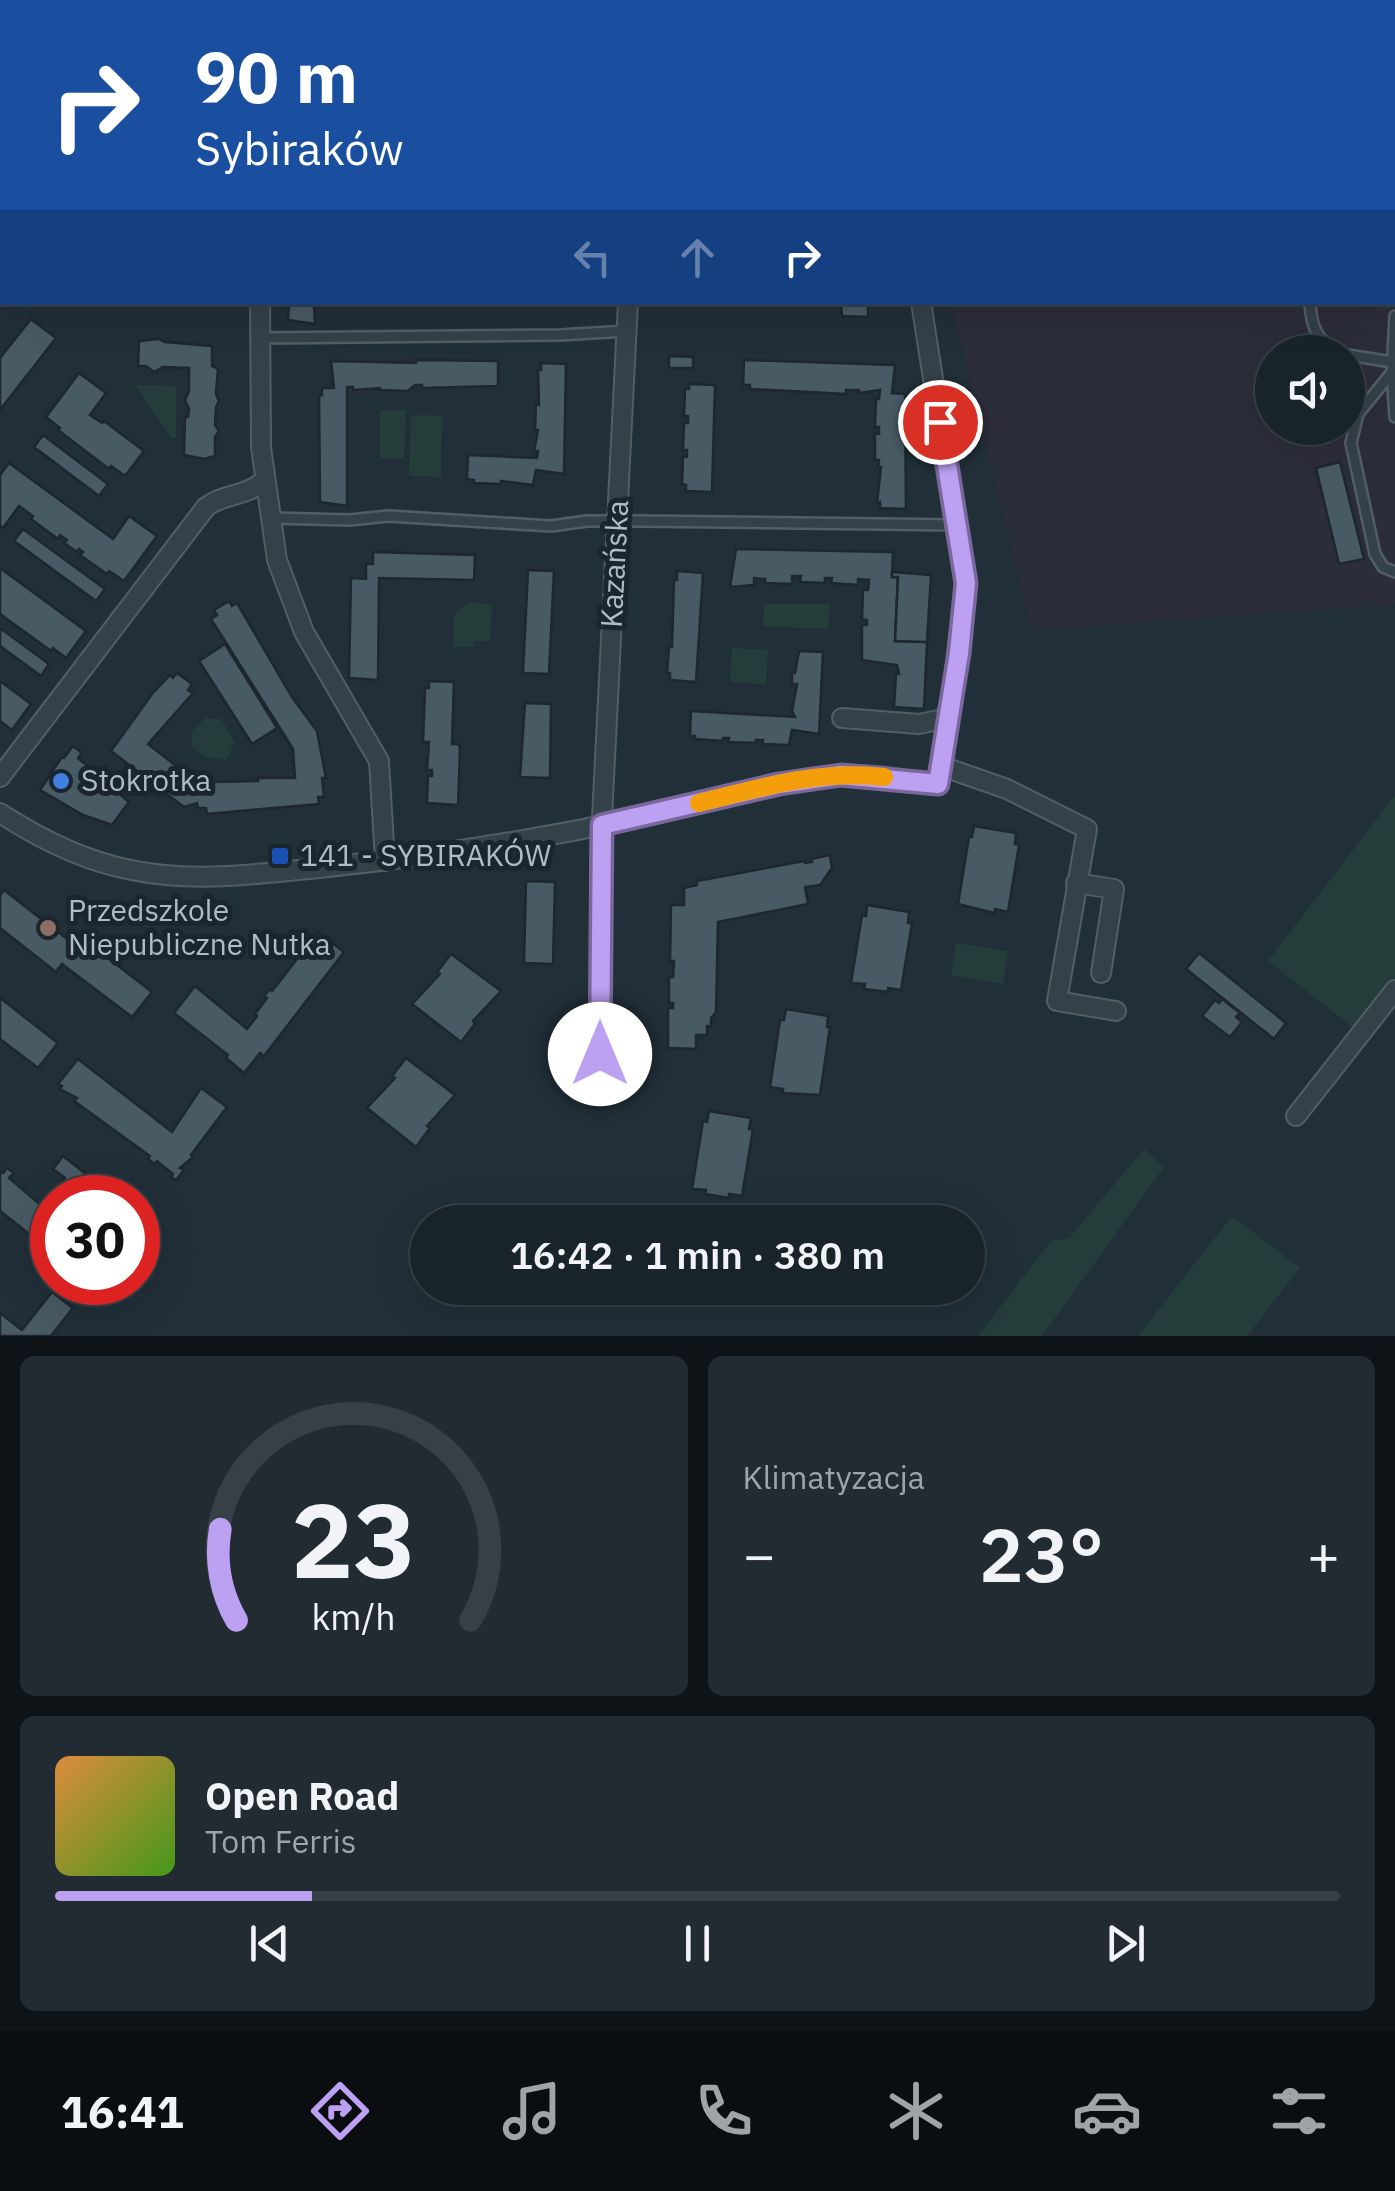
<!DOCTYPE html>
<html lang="pl">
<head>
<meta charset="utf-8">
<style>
  :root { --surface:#19232a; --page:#222b32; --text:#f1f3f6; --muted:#9fa4a8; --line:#374047; --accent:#bca0f2 }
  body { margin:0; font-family:"IBM Plex Sans",sans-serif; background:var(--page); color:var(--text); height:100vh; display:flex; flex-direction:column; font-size:38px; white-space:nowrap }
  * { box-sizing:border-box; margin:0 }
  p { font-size:32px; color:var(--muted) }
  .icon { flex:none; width:55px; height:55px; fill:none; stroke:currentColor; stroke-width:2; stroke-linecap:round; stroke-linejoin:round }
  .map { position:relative; height:1336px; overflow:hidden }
  .details { display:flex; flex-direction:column; gap:20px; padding:20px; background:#0e1317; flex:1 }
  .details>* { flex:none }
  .hud { position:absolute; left:0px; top:0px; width:1395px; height:305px; box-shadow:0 10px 40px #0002,0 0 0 2px var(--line); background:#1a4fa0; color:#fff; overflow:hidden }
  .controls { position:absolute; left:1255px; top:335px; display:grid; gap:20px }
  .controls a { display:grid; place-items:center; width:110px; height:110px; border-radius:50%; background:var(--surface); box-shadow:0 10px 40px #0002,0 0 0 2px var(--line); font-size:50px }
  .speed { position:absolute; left:30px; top:1175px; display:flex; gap:20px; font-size:50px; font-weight:700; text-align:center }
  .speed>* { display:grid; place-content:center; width:130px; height:130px; border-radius:50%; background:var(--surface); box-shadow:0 10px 40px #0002,0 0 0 2px var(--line); line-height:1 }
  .speed .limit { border:15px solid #d22; background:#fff; color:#111 }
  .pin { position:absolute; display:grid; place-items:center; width:85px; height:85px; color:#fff; margin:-42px; border:5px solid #fff; border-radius:50%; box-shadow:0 2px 10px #0007 }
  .me { position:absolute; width:110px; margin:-55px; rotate:0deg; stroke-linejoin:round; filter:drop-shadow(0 0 8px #0008) }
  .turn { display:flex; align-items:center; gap:35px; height:210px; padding:0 30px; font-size:45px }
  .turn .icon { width:130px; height:130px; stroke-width:2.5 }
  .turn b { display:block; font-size:70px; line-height:85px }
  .lanes { display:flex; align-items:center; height:95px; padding:0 30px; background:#0003; justify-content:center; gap:50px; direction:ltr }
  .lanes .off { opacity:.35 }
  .big { font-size:75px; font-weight:600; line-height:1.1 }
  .details .tile { flex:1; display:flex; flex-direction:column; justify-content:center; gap:15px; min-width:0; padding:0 35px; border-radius:15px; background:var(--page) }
  .details .dial { align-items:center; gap:0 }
  .dial svg { height:260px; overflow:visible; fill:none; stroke:var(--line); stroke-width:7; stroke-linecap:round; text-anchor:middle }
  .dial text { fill:var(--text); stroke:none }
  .song { display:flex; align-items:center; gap:30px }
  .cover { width:120px; height:120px; border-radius:15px; background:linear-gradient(135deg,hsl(30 70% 55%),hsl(100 70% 35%)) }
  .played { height:10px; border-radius:5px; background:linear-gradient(90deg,var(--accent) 20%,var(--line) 20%) }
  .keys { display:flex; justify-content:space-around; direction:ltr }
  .heat { display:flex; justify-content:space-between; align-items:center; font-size:55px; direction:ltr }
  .details .tiles { flex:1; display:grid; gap:20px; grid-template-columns:1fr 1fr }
  .tile:last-child { grid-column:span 2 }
  .trip { position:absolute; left:410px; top:1205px; width:575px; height:100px; border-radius:50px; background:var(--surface); box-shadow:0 10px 40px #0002,0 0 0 2px var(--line); font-weight:600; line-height:100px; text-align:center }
  .tabs { display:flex; height:160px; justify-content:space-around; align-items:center; background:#0a0e11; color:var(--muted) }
  .tabs .icon { width:70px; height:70px }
  .tabs .current { color:var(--accent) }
  .tabs b { font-size:45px; color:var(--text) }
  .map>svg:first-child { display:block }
  .medical { fill:#2c2d3a; fill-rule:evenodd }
  .green { fill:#253d3a }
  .building { fill:#485a64; stroke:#1c272f; stroke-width:2.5 }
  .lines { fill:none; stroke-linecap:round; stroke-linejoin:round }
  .lane-casing { stroke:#525e66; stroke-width:14 }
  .street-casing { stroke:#525e66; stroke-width:22 }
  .lane { stroke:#344149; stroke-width:9 }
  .street { stroke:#344149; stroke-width:18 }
  .route-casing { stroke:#7a689d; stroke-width:25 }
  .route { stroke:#bca0f2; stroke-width:18 }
  .slow { stroke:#f59e0b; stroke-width:18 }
  .shop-dot { fill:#3f7fe0; stroke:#1a252d; stroke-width:4 }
  .transit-dot { fill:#1a4fb4; stroke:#1a252d; stroke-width:4 }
  .education-dot { fill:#8d6e63; stroke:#1a252d; stroke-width:4 }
  .labels { text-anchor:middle; stroke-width:10; stroke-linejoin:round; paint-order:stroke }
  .street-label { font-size:30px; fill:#afbcc5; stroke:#1a252d }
  .poi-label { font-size:30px; fill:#afbcc5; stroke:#1a252d; text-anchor:start }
</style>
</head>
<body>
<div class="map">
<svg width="1395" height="1336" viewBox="0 0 1395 1336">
  <rect width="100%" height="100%" fill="#212f38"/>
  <path class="medical" d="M 895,0 L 1395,0 L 1395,605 L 1032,630 L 951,303 L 1392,302 L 1392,2 ZM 1272,352 L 1348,352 L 1348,428 L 1272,428 Z"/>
  <g class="green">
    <polygon points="135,385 176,386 176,438 171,438"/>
    <polygon points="380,410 406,410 404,458 380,458"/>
    <polygon points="411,415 442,416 441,477 409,476"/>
    <polygon points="468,602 492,605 490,641 474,641 473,647 453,647 454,616"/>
    <polygon points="764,604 830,604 828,629 763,626"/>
    <polygon points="732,648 768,650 766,684 730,682"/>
    <polygon points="205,718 221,719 235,742 226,760 205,757 192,746 192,731"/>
    <polygon points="1395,795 1395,980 1356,1030 1268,961"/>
    <polygon points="956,943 1008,951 1003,984 951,975"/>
    <polygon points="1144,1149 1164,1167 1042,1336 978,1336 1051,1241 1069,1238"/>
    <polygon points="1232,1216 1300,1268 1247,1336 1138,1336"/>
  </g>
  <g class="building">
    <polygon points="1264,0 1359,0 1360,2 1253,2"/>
    <polygon points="289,302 314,302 315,324 288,320"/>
    <polygon points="841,302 868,302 868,317 842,316"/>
    <polygon points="31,319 56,338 0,410 0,358"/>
    <polygon points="159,339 165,342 212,346 212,366 218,369 216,394 219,401 216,407 215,425 219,431 215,437 215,456 204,459 184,455 185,417 188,417 189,409 185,400 189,391 189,368 163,367 154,372 146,366 138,366 139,341"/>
    <polygon points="669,356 693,357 693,368 669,368"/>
    <polygon points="416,360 498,361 498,386 422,388 422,385 415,385 408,391 380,390 380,388 353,390 353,387 347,387 347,506 320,502 319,396 322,395 322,388 334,388 331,361 416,363"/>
    <polygon points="744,360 895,365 892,393 905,394 906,509 880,508 880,502 877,503 881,467 878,467 879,460 875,460 875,433 879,434 879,427 875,427 876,399 879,399 880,390 859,393 859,390 846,390 846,394 750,389 750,385 743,385"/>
    <polygon points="541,363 566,364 564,474 536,470 533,485 501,481 501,484 474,483 474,480 467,479 468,455 537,458 538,451 534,451 538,430 535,430 536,404 539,405 538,370 541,370"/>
    <polygon points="79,373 106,393 90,415 102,423 104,421 144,451 125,476 111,466 109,469 58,430 60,428 46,417"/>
    <polygon points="689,384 715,385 712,492 686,491 686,485 682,484 683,456 687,457 687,450 683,450 684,423 688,423 688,416 684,416 685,389 689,389"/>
    <polygon points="43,435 108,484 99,496 34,447"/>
    <polygon points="1340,462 1364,559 1339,564 1316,468"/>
    <polygon points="9,463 113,539 129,516 157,536 124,581 109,571 107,574 80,555 83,552 79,549 77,552 64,543 67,540 60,535 58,539 31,519 33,516 19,506 3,528 0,526 0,475"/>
    <polygon points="23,529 105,589 96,601 14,541"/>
    <polygon points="736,549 893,552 892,577 898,577 895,641 927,642 924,709 894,707 896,674 899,674 897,665 862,660 862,625 867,625 867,620 862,619 863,590 868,590 869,580 858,579 858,585 831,583 832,578 825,578 825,583 800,582 801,576 792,576 792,584 765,583 765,579 754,578 754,585 730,587"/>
    <polygon points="373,552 475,555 474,580 379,578 378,680 349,678 351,578 366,579 366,564 373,564"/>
    <polygon points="0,568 86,631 66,658 53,648 51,651 0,614"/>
    <polygon points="528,570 554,571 549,674 523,673"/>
    <polygon points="677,571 703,573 696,682 670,680 670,673 667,673 669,647 672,647 674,579 677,580"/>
    <polygon points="892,572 931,575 927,642 895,641 898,577 892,577"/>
    <polygon points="229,601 232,606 237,603 292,697 317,731 326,778 322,778 324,797 318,797 319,804 207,814 206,808 198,808 197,803 184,807 111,751 152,694 170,675 173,678 177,673 192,684 188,690 193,693 148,744 202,786 214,785 214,782 258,781 258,778 295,778 293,749 211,619 217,615 214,610"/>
    <polygon points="0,628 49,664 41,676 0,646"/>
    <polygon points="225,644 277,728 252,744 199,661"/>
    <polygon points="799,651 823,652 819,734 792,730 789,745 763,744 763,740 756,740 756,743 728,742 729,738 723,738 722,741 695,739 695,736 690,736 691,711 795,717 792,711 797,684 792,684 792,672 795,673"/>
    <polygon points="0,681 31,704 12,730 0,721"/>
    <polygon points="429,681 454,682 452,744 459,744 460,750 458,805 427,803 428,776 432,776 432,770 427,770 429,742 423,742 425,688 429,688"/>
    <polygon points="525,703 551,704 550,778 520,777"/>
    <polygon points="73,746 82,753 78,758 129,802 112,825 83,815 40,790 62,757 64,758"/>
    <polygon points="974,826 1016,833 1015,844 1019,845 1008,912 995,909 994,913 958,904 969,837 972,837"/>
    <polygon points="830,855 832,868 820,885 805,887 808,904 718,922 716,1012 711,1018 711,1026 707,1026 707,1035 696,1035 696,1049 668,1048 668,1008 673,1008 673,1003 669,1003 669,977 673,977 674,961 670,961 671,905 684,905 684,888 697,885 697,881 804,861 805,863 812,862 811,859"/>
    <polygon points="526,881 555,882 553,964 524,963"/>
    <polygon points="4,890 76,946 82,938 152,992 132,1017 62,964 56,972 0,928 0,895"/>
    <polygon points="867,905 909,912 908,923 912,923 901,990 888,988 888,992 864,989 865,984 851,983 862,915 866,916"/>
    <polygon points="318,932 344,952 264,1056 260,1053 244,1073 226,1058 228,1055 174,1013 195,986 247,1029 257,1016 255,1014 267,998 264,996 270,989 272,991"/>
    <polygon points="1199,953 1286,1023 1274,1039 1186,969"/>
    <polygon points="451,954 501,991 473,1021 475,1024 461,1042 412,1004 440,974 437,972"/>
    <polygon points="0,998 58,1043 38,1068 0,1039"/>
    <polygon points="1222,999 1240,1013 1236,1017 1242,1022 1230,1037 1202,1016 1215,1000 1219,1003"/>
    <polygon points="786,1009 828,1016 827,1027 830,1027 820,1095 783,1093 783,1089 770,1087 780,1020 784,1020"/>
    <polygon points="406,1058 455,1095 427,1126 430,1128 416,1147 367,1108 395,1078 392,1076"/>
    <polygon points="78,1059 172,1132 201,1088 227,1107 191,1155 193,1157 180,1168 184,1170 176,1180 171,1177 173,1174 157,1161 155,1164 148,1159 150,1156 74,1101 77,1098 60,1089 62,1086 58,1084"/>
    <polygon points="709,1111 751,1118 749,1129 753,1129 742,1196 729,1194 729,1198 705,1194 706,1190 692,1189 703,1121 707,1122"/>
    <polygon points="63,1156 105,1189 99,1198 57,1198 65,1187 60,1184 65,1178 53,1169"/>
    <polygon points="7,1168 14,1173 9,1178 43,1207 48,1210 52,1203 52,1252 0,1211 0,1171 3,1173"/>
    <polygon points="52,1292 73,1308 51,1336 0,1336 0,1313 22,1330"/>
  </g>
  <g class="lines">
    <defs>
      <g id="lane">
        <polyline points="917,0 918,2"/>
        <polyline points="1028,0 1028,2"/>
        <polyline points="1058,0 1059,2"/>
        <polyline points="1380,0 1381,2"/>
        <polyline points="48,2 49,0"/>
        <polyline points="1392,57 1395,68"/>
        <path d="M 1310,302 C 1311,327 1317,342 1340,352"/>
        <polyline points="1395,316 1392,372 1358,414 1351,443 1375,554 1383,567 1395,572"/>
        <polyline points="259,338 560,335 626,331"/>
        <polyline points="1348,355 1392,362"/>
        <polyline points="1394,372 1392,372 1395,417"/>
        <polyline points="272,518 350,520 388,516 551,526 587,521 640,521 956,525"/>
      </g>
      <g id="street">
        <polyline points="301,0 301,2"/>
        <polyline points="414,0 414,2"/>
        <polyline points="633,0 633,2"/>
        <polyline points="0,120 2,120"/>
        <polyline points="260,302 261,447 277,560 304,632 379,761 385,861"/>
        <polyline points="842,718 919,724 943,719 951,706 965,583 921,302"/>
        <polyline points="941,766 1007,789 1087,829 1057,1001 1116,1011"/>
        <path d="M 0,777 L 206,507 C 224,493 247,497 264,480"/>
        <path d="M 0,813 C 40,839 84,861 131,870 C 194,883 256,874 319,868 C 425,857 529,841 633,819 C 702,805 770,779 840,775 C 873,773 906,780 938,785 L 948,714"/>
        <polyline points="1076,883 1114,889 1101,973"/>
        <polyline points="600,1093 600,858 628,302"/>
        <polyline points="1296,1116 1395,990"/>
      </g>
    </defs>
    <use href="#lane" class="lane-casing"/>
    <use href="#street" class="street-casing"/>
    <use href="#lane" class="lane"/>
    <use href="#street" class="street"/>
  </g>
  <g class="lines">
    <defs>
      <polyline id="route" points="600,1054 602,825 779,784 841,775 938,784 959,653 966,583 940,422"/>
    </defs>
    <use href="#route" class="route-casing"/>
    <use href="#route" class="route"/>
    <path class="slow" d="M 699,803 C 759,788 822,769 884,777"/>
  </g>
  <circle class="shop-dot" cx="61" cy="781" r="10"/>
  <rect class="transit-dot" x="270" y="846" width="20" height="20" rx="5"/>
  <circle class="education-dot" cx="48" cy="928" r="10"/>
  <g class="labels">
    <g class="street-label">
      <text transform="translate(615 564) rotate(-87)" y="10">Kazańska</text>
    </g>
    <g class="poi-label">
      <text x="81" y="791">Stokrotka</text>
      <text x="300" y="866">141 - SYBIRAKÓW</text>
      <text x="68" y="921">Przedszkole<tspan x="68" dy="34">Niepubliczne Nutka</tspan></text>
    </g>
  </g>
</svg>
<div class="controls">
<a><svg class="icon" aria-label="sound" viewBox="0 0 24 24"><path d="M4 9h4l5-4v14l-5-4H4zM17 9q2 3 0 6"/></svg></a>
</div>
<div class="speed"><div class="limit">30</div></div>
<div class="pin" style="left:940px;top:422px;background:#d93025"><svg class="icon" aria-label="arrive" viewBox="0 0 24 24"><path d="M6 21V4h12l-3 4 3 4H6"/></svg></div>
<svg class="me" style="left:600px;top:1054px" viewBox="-20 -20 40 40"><circle r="19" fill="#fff"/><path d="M0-13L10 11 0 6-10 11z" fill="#bca0f2"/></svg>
<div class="trip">16:42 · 1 min · 380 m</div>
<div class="hud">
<div class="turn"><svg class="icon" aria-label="right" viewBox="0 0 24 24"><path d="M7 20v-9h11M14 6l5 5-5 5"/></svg><div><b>90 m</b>Sybiraków</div></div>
<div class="lanes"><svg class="icon off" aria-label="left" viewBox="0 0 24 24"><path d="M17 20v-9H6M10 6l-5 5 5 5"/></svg><svg class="icon off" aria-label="ahead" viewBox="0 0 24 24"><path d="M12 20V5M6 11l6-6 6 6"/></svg><svg class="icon" aria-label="right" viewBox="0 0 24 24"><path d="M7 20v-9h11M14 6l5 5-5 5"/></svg></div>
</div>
</div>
<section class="details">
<div class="tiles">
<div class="tile dial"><svg viewBox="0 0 100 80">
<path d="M14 69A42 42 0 1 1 86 69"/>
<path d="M14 69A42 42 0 0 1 9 41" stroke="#bca0f2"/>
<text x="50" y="56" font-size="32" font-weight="700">23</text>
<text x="50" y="72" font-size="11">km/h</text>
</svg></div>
<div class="tile"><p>Klimatyzacja</p>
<div class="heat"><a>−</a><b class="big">23°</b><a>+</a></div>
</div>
<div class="tile">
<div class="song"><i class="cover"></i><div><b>Open Road</b><p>Tom Ferris</p></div></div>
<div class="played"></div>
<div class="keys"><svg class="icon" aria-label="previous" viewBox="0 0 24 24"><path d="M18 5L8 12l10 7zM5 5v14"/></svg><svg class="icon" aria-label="pause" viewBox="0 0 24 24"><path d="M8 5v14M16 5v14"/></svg><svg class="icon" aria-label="next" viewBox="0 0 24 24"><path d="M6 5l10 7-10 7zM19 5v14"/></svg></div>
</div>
</div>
</section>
<nav class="tabs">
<b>16:41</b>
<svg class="icon current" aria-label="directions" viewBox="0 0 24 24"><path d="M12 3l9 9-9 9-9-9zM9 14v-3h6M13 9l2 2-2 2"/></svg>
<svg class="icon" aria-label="music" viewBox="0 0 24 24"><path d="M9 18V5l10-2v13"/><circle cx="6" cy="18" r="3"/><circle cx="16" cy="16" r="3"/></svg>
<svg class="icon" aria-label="phone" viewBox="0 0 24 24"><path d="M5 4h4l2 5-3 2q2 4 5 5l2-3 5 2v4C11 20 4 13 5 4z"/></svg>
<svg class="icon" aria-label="climate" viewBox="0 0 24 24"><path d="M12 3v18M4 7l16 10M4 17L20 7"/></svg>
<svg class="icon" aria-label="car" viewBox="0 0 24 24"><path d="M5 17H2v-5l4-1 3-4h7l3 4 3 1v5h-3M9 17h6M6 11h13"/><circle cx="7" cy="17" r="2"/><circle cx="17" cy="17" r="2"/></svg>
<svg class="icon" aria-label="filters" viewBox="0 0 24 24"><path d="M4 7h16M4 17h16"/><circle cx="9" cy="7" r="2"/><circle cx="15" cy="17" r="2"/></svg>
</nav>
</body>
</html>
